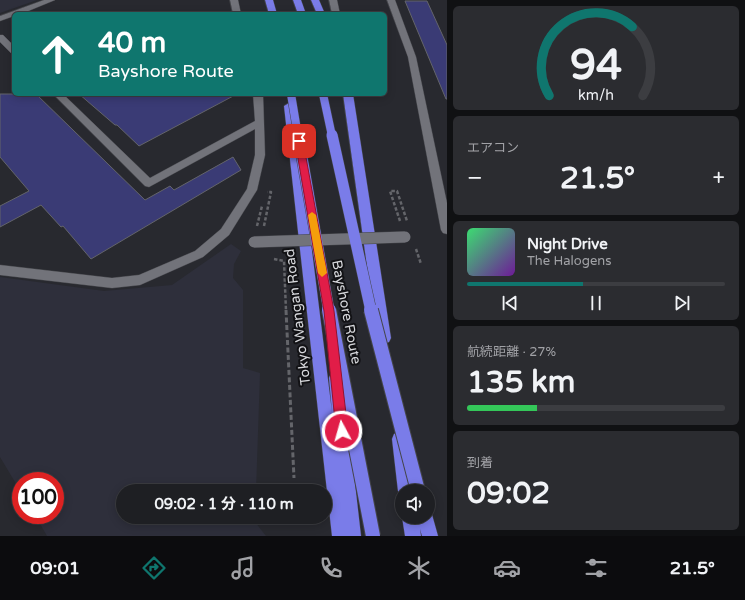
<!DOCTYPE html>
<html lang="ja">
<head>
<meta charset="utf-8">
<style>
  :root { --surface:#1e1f23; --page:#2b2c30; --text:#f1f3f6; --muted:#a1a2a6; --line:#3c3d41; --accent:#0f766e }
  body { margin:0; font-family:"Varela Round","Noto Sans JP",sans-serif; background:var(--page); color:var(--text); height:100vh; display:flex; flex-direction:column; font-size:15px; white-space:nowrap }
  * { box-sizing:border-box; margin:0 }
  p { font-size:13px; color:var(--muted) }
  .icon { flex:none; width:22px; height:22px; fill:none; stroke:currentColor; stroke-width:2; stroke-linecap:round; stroke-linejoin:round }
  .map { position:relative; flex:1; overflow:hidden }
  .details { display:flex; flex-direction:column; gap:6px; padding:6px; background:#101113; width:298px }
  .details>* { flex:none }
  .guide { position:absolute; left:12px; top:12px; width:375px; height:84px; border-radius:6px; box-shadow:0 2px 10px #0003,0 0 0 1px var(--line); background:#0f766e; color:#fff; overflow:hidden }
  .buttons { position:absolute; left:395px; top:484px; display:grid; gap:8px }
  .buttons a { display:grid; place-items:center; width:40px; height:40px; border-radius:50%; background:var(--surface); box-shadow:0 2px 10px #0003,0 0 0 1px var(--line); font-size:20px }
  .speed { position:absolute; left:12px; top:472px; display:flex; gap:8px; font-size:20px; font-weight:700; text-align:center }
  .speed>* { display:grid; place-content:center; width:52px; height:52px; border-radius:50%; background:var(--surface); box-shadow:0 2px 10px #0003,0 0 0 1px var(--line); line-height:1 }
  .speed .limit { border:6px solid #d22; background:#fff; color:#111 }
  .pin { position:absolute; display:grid; place-items:center; width:34px; height:34px; color:#fff; margin:-17px; border-radius:8px; box-shadow:0 2px 6px #0006 }
  .me { position:absolute; width:44px; margin:-22px; rotate:354deg; stroke-linejoin:round; filter:drop-shadow(0 0 3px #0008) }
  .turn { display:flex; align-items:center; gap:14px; height:84px; padding:0 20px; font-size:18px }
  .turn .icon { width:52px; height:52px; stroke-width:2.5 }
  .turn b { display:block; font-size:28px; line-height:34px }
  .big { font-size:30px; font-weight:700; line-height:1.1 }
  .details .tile { flex:1; display:flex; flex-direction:column; justify-content:center; gap:6px; min-width:0; padding:0 14px; border-radius:6px; background:var(--page) }
  .details .dial { align-items:center; gap:0 }
  .dial svg { height:104px; overflow:visible; fill:none; stroke:var(--line); stroke-width:7; stroke-linecap:round; text-anchor:middle }
  .dial text { fill:var(--text); stroke:none }
  .song { display:flex; align-items:center; gap:12px }
  .cover { width:48px; height:48px; border-radius:6px; background:linear-gradient(135deg,hsl(140 70% 55%),hsl(280 70% 35%)) }
  .played { height:4px; border-radius:2px; background:linear-gradient(90deg,var(--accent) 45%,var(--line) 45%) }
  .keys { display:flex; justify-content:space-around; direction:ltr }
  .heat { display:flex; justify-content:space-between; align-items:center; font-size:22px; direction:ltr }
  .charge { height:6px; border-radius:3px; background:linear-gradient(90deg,#34c759 27%,var(--line) 0) }
  .trip { position:absolute; left:116px; top:484px; width:216px; height:40px; border-radius:20px; background:var(--surface); box-shadow:0 2px 10px #0003,0 0 0 1px var(--line); font-weight:700; line-height:40px; text-align:center }
  .tab-bar { display:flex; height:64px; justify-content:space-around; align-items:center; background:#0c0c0e; color:var(--muted) }
  .tab-bar .icon { width:28px; height:28px }
  .tab-bar .active { color:var(--accent) }
  .tab-bar b { font-size:18px; color:var(--text) }
  main { display:flex; flex:1; min-height:0 }
  .map>svg:first-child { display:block }
  .built { fill:#2e2f3b }
  .building { fill:#3a3b75; stroke:#63646a }
  .lines { fill:none; stroke-linecap:round; stroke-linejoin:round }
  .minor-casing { stroke:#44454a; stroke-width:1 }
  .highway-casing { stroke:#44454a; stroke-width:1 }
  .path-far1 { stroke:#64656a; stroke-width:2.5; stroke-dasharray:3.5 2; stroke-linecap:butt }
  .path { stroke:#64656a; stroke-width:3; stroke-dasharray:5 2.5; stroke-linecap:butt }
  .minor { fill:#72737a; fill-rule:evenodd }
  .highway { fill:#7a7ce9; fill-rule:evenodd }
  .minor-bridge-casing { stroke:#44454a; stroke-width:12; stroke-linecap:butt }
  .highway-bridge-far2-casing { stroke:#44454a; stroke-width:9; stroke-linecap:butt }
  .highway-bridge-far1-casing { stroke:#44454a; stroke-width:12; stroke-linecap:butt }
  .highway-bridge-casing { stroke:#44454a; stroke-width:16; stroke-linecap:butt }
  .minor-bridge { stroke:#72737a; stroke-width:11 }
  .highway-bridge-far2 { stroke:#7a7ce9; stroke-width:8 }
  .highway-bridge-far1 { stroke:#7a7ce9; stroke-width:11 }
  .highway-bridge { stroke:#7a7ce9; stroke-width:14 }
  .route { fill:#e11d48; stroke:#92132f }
  .slow { fill:#f59e0b }
  .labels { text-anchor:middle; stroke-width:4; stroke-linejoin:round; paint-order:stroke }
  .street-label { font-size:14px; fill:#d6d7db; stroke:#121215 }
</style>
</head>
<body>
<main>
<div class="map">
<svg width="447" height="536" viewBox="0 0 447 536">
  <rect width="100%" height="100%" fill="#28292f"/>
  <g class="built">
    <polygon points="0,0 37,0 0,13"/>
    <polygon points="231,244 241,251 234,264 233,278 243,290 243,368 260,373 256,491 123,491 123,517 255,517 255,522 266,536 47,536 35,515 55,515 55,481 21,481 21,492 0,457 0,277 104,291 172,285"/>
  </g>
  <g class="building">
    <polygon points="405,1 427,1 447,45 447,99 446,99"/>
    <polygon points="0,94 36,94 145,200 170,186 174,190 233,157 241,170 91,259 63,226 61,227 41,205 0,227 0,206 29,191 0,157"/>
    <polygon points="79,94 237,94 139,146 117,125 115,125"/>
  </g>
  <g class="lines">
    <defs>
      <g id="minor">
        <polygon points="44,0 55,0 21,14 14,14 14,16 0,21 0,16"/>
        <polygon points="230,0 238,0 241,14 233,14"/>
        <polygon points="329,0 337,0 340,14 332,14"/>
        <polygon points="387,0 395,0 416,57 447,203 447,234 443,233 441,230 408,57"/>
        <polygon points="0,35 3,35 14,46 14,54 11,53 0,42"/>
        <polygon points="53,94 63,94 150,178 255,121 253,94 263,94 265,155 257,190 229,235 203,257 140,285 112,288 0,275 0,265 112,278 139,275 195,251 221,229 247,189 255,155 255,129 149,187 145,186"/>
      </g>
      <g id="highway">
        <polygon points="265,0 273,0 277,14 269,14"/>
        <polygon points="293,0 301,0 306,14 298,14"/>
        <polygon points="311,0 319,0 325,14 317,14"/>
        <polygon points="343,94 353,94 391,338 389,342 384,344 379,342 377,338"/>
        <polygon points="289,103 294,106 332,412 329,378 331,373 336,372 341,373 343,378 361,536 332,536 284,106"/>
        <polygon points="399,432 404,434 406,439 414,491 402,491 402,497 398,491 392,439 394,434"/>
        <polygon points="428,510 431,511 438,536 422,536 420,529 421,536 405,536 402,517 428,517"/>
      </g>
    </defs>
    <use href="#minor" class="minor-casing"/>
    <use href="#highway" class="highway-casing"/>
    <g class="path-far1">
      <polyline points="400,221 390,191 397,191 407,221"/>
      <polyline points="257,226 262,206"/>
      <polyline points="264,226 271,192 267,192"/>
      <polyline points="416,249 421,264"/>
      <polyline points="274,259 284,261 286,311"/>
    </g>
    <polyline class="path" points="286,310 294,478"/>
    <use href="#minor" class="minor"/>
    <use href="#highway" class="highway"/>
    <defs>
      <polyline id="minor-bridge" points="254,242 405,237"/>
      <g id="highway-bridge-far2">
        <polyline points="291,94 298,136"/>
        <polyline points="323,94 332,136"/>
      </g>
      <g id="highway-bridge-far1">
        <polyline points="298,135 329,311"/>
        <polyline points="332,135 371,311"/>
      </g>
      <g id="highway-bridge">
        <polyline points="329,310 373,536"/>
        <polyline points="371,310 418,491"/>
      </g>
    </defs>
    <use href="#minor-bridge" class="minor-bridge-casing"/>
    <use href="#highway-bridge-far2" class="highway-bridge-far2-casing"/>
    <use href="#highway-bridge-far1" class="highway-bridge-far1-casing"/>
    <use href="#highway-bridge" class="highway-bridge-casing"/>
    <use href="#minor-bridge" class="minor-bridge"/>
    <use href="#highway-bridge-far2" class="highway-bridge-far2"/>
    <use href="#highway-bridge-far1" class="highway-bridge-far1"/>
    <use href="#highway-bridge" class="highway-bridge"/>
  </g>
  <polygon class="route" points="299,138 303,141 334,311 348,431 346,435 342,437 338,435 336,431 324,311 295,141"/>
  <polygon class="slow" points="312,212 316,215 327,273 322,277 318,273 308,215"/>
  <g class="labels">
    <g class="street-label">
      <text transform="translate(347 312) rotate(79)" y="5">Bayshore Route</text>
      <text transform="translate(297 317) rotate(-97)" y="5">Tokyo Wangan Road</text>
    </g>
  </g>
</svg>
<div class="buttons">
<a><svg class="icon" aria-label="sound" viewBox="0 0 24 24"><path d="M4 9h4l5-4v14l-5-4H4zM17 9q2 3 0 6"/></svg></a>
</div>
<div class="speed"><div class="limit">100</div></div>
<div class="pin" style="left:299px;top:141px;background:#d93025"><svg class="icon" aria-label="arrive" viewBox="0 0 24 24"><path d="M6 21V4h12l-3 4 3 4H6"/></svg></div>
<svg class="me" style="left:342px;top:431px" viewBox="-20 -20 40 40"><circle r="17" fill="#e11d48" stroke="#fff" stroke-width="3"/><path d="M0-11L8 9 0 5-8 9z" fill="#fff"/></svg>
<div class="trip">09:02 · 1 分 · 110 m</div>
<div class="guide">
<div class="turn"><svg class="icon" aria-label="ahead" viewBox="0 0 24 24"><path d="M12 20V5M6 11l6-6 6 6"/></svg><div><b>40 m</b>Bayshore Route</div></div>
</div>
</div>
<section class="details">
<div class="tile dial"><svg viewBox="0 0 100 80">
<path d="M14 69A42 42 0 1 1 86 69"/>
<path d="M14 69A42 42 0 0 1 78 16" stroke="#0f766e"/>
<text x="50" y="56" font-size="32" font-weight="700">94</text>
<text x="50" y="72" font-size="11">km/h</text>
</svg></div>
<div class="tile"><p>エアコン</p>
<div class="heat"><a>−</a><b class="big">21.5°</b><a>+</a></div>
</div>
<div class="tile">
<div class="song"><i class="cover"></i><div><b>Night Drive</b><p>The Halogens</p></div></div>
<div class="played"></div>
<div class="keys"><svg class="icon" aria-label="previous" viewBox="0 0 24 24"><path d="M18 5L8 12l10 7zM5 5v14"/></svg><svg class="icon" aria-label="pause" viewBox="0 0 24 24"><path d="M8 5v14M16 5v14"/></svg><svg class="icon" aria-label="next" viewBox="0 0 24 24"><path d="M6 5l10 7-10 7zM19 5v14"/></svg></div>
</div>
<div class="tile"><p>航続距離 · 27%</p><b class="big">135 km</b><div class="charge"></div></div>
<div class="tile"><p>到着</p><b class="big">09:02</b></div>
</section>
</main>
<nav class="tab-bar">
<b>09:01</b>
<svg class="icon active" aria-label="directions" viewBox="0 0 24 24"><path d="M12 3l9 9-9 9-9-9zM9 14v-3h6M13 9l2 2-2 2"/></svg>
<svg class="icon" aria-label="music" viewBox="0 0 24 24"><path d="M9 18V5l10-2v13"/><circle cx="6" cy="18" r="3"/><circle cx="16" cy="16" r="3"/></svg>
<svg class="icon" aria-label="phone" viewBox="0 0 24 24"><path d="M5 4h4l2 5-3 2q2 4 5 5l2-3 5 2v4C11 20 4 13 5 4z"/></svg>
<svg class="icon" aria-label="climate" viewBox="0 0 24 24"><path d="M12 3v18M4 7l16 10M4 17L20 7"/></svg>
<svg class="icon" aria-label="car" viewBox="0 0 24 24"><path d="M5 17H2v-5l4-1 3-4h7l3 4 3 1v5h-3M9 17h6M6 11h13"/><circle cx="7" cy="17" r="2"/><circle cx="17" cy="17" r="2"/></svg>
<svg class="icon" aria-label="filters" viewBox="0 0 24 24"><path d="M4 7h16M4 17h16"/><circle cx="9" cy="7" r="2"/><circle cx="15" cy="17" r="2"/></svg>
<b>21.5°</b>
</nav>
</body>
</html>
